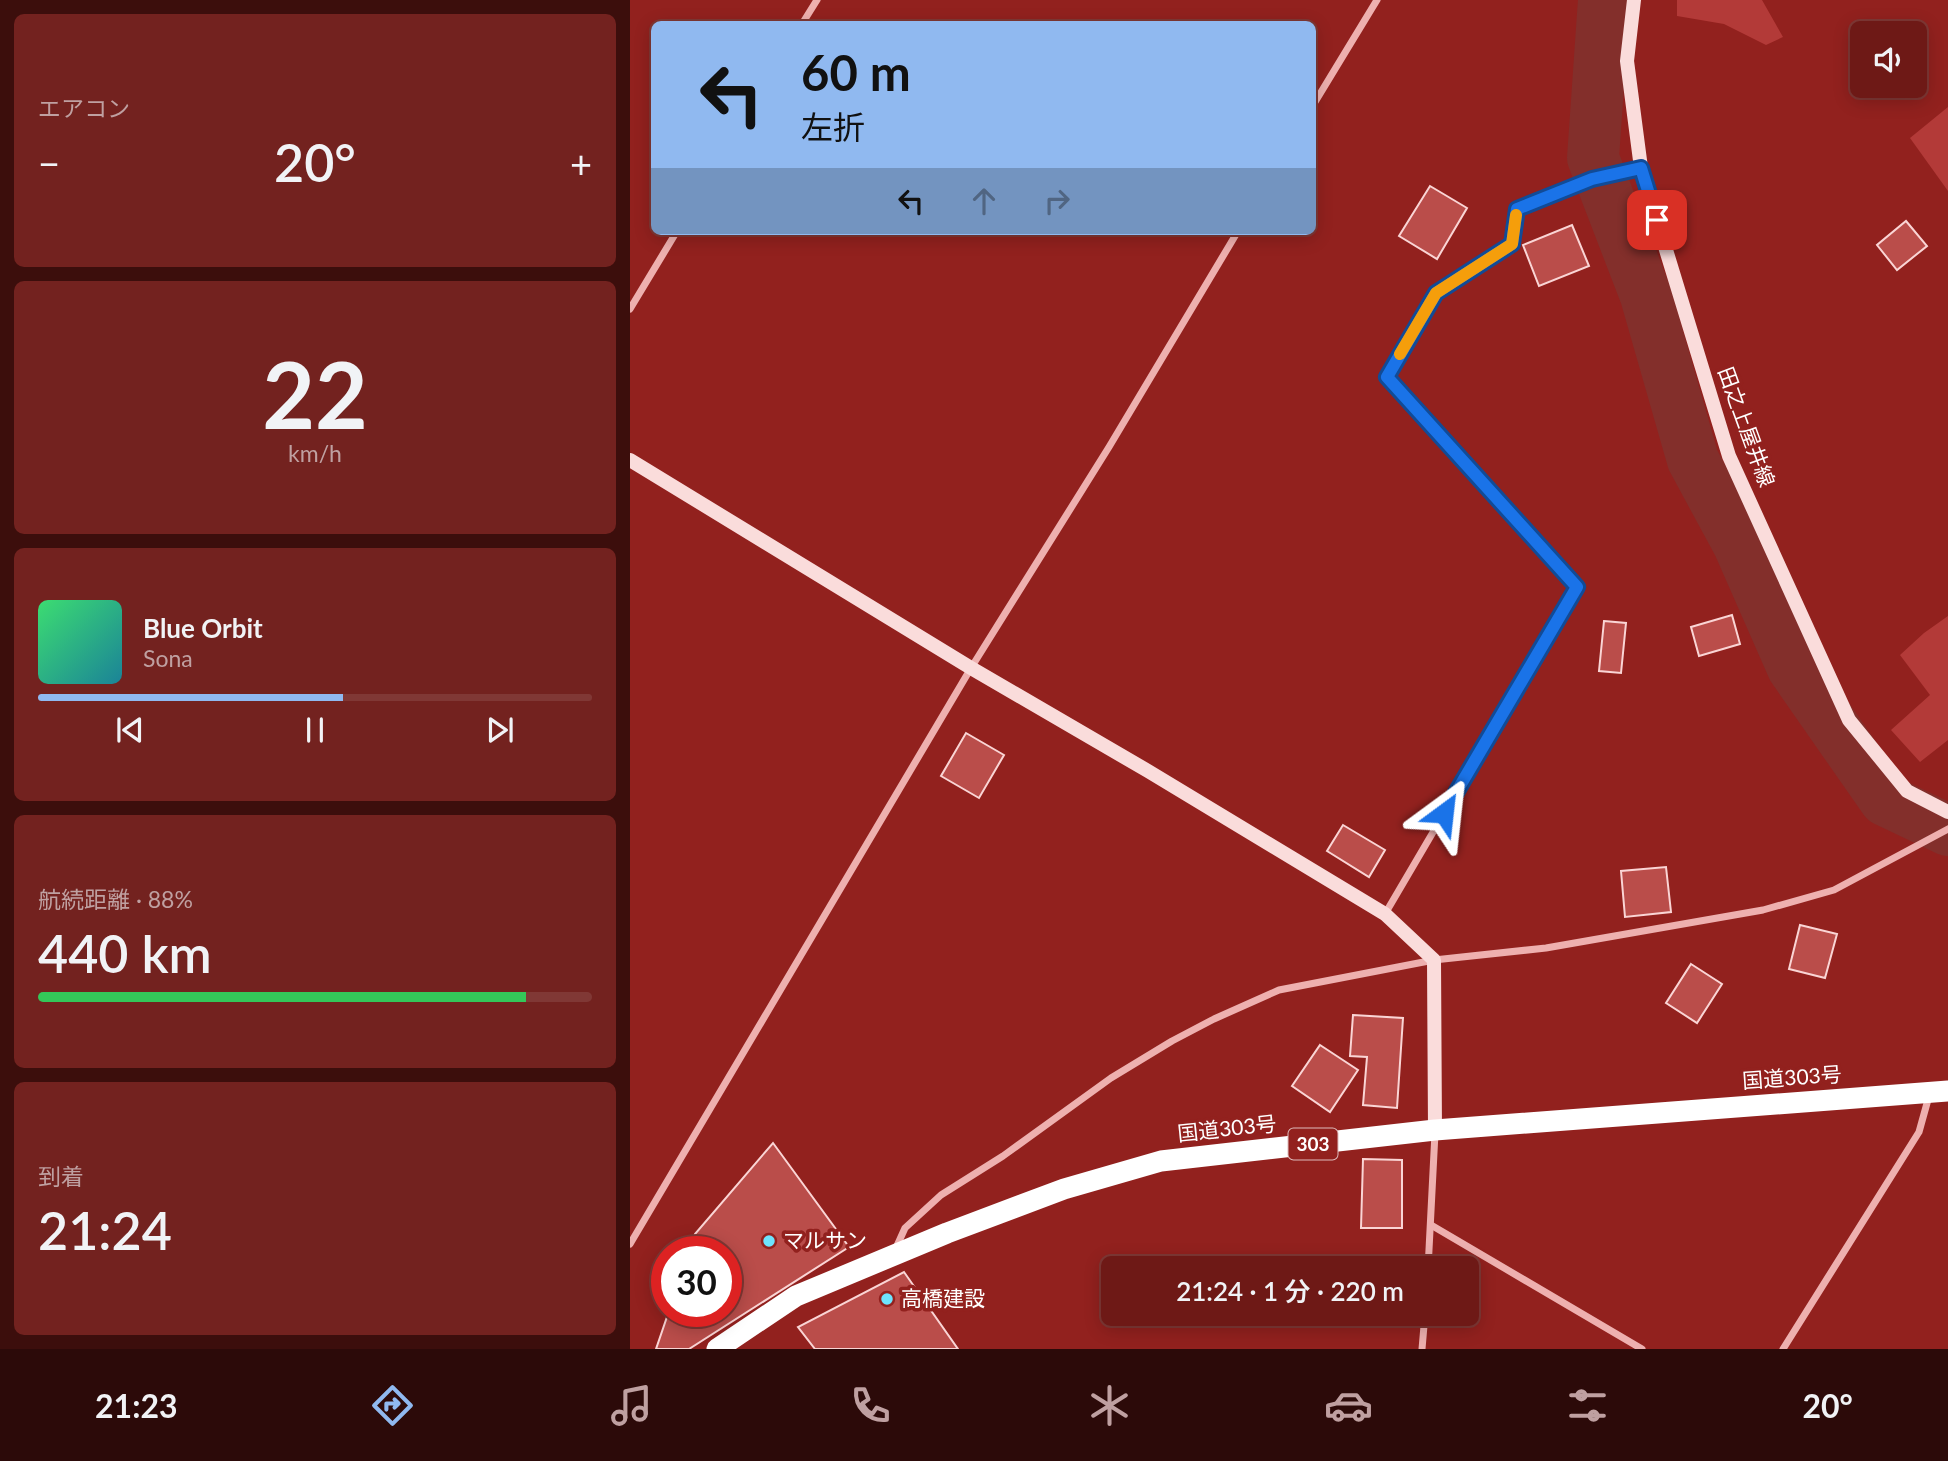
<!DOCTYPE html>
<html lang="ja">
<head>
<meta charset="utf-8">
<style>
  :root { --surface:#6e1916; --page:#73221f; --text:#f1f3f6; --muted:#bfa0a1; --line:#803835; --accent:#90b9f0 }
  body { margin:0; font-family:Lato,"Noto Sans JP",sans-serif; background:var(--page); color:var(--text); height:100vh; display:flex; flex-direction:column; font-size:26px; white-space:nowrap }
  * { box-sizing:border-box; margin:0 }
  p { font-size:23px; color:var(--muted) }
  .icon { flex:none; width:38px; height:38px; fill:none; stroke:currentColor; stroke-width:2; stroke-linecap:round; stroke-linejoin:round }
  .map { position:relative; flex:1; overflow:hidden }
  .details { display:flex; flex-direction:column; gap:14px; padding:14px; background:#3c0e0c; width:630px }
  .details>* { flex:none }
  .banner { position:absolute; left:21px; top:21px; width:665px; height:214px; border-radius:10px; box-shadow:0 4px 18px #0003,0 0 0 2px var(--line); background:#90b9f0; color:#111; overflow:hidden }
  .buttons { position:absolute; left:1220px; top:21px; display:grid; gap:14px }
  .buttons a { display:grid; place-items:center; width:77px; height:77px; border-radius:10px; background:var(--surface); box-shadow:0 4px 18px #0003,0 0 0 2px var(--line); font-size:35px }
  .speed { position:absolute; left:21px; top:1236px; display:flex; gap:14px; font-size:35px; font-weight:700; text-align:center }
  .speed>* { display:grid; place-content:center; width:91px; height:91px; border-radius:50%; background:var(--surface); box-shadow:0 4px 18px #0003,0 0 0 2px var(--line); line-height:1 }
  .speed .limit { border:10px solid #d22; background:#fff; color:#111 }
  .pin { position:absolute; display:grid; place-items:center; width:60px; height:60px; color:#fff; margin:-30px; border-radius:14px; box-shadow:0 4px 10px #0006 }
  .me { position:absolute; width:77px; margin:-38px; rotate:30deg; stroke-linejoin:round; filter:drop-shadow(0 0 5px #0008) }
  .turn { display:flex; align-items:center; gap:24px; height:147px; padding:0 35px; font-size:32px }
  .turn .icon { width:91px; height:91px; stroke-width:2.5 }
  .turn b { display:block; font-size:49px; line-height:60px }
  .lanes { display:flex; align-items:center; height:66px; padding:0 35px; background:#0003; justify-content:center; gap:35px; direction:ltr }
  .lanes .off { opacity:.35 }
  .big { font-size:52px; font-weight:600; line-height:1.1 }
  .details .tile { flex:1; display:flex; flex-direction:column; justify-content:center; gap:10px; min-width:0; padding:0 24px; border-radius:10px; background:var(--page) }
  .details .dial { align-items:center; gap:0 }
  .dial b { font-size:91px; line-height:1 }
  .song { display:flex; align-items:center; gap:21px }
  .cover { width:84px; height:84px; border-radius:10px; background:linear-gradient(135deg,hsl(140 70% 55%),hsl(190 70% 35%)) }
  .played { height:7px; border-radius:4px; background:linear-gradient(90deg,var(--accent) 55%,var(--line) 55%) }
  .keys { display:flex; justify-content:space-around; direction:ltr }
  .heat { display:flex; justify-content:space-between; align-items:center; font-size:38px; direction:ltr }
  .charge { height:10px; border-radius:5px; background:linear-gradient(90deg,#34c759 88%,var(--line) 0) }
  .trip { position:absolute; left:471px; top:1256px; width:378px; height:70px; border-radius:10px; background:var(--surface); box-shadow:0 4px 18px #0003,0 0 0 2px var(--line); font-weight:600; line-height:70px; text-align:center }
  .menu { display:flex; height:112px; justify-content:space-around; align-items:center; background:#2c0a09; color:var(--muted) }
  .menu .icon { width:49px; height:49px }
  .menu .active { color:var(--accent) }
  .menu b { font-size:32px; color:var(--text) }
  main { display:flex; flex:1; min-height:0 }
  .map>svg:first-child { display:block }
  .green { fill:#b33a38 }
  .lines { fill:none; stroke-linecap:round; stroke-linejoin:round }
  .river { stroke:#832f2b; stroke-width:52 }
  .building { fill:#ba4d4a; stroke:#fad5d5; stroke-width:2 }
  .street { stroke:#eeb0af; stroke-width:7 }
  .secondary { stroke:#fadcdb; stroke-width:14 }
  .highway { stroke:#fff; stroke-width:21 }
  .route-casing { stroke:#114b97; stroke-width:18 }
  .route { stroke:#1a73e8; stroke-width:12 }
  .slow { stroke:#f59e0b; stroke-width:12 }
  .poi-dot { fill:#6ee3fd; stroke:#92211e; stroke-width:2.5 }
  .labels { text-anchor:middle; stroke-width:7; stroke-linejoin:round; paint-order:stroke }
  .shield { fill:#92211e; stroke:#debcbc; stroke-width:2 }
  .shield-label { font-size:19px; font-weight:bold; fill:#fff }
  .street-label { font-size:21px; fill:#fff; stroke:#92211e }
  .poi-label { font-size:21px; fill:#fff; stroke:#92211e; text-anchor:start }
</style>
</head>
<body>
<main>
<section class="details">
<div class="tile"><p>エアコン</p>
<div class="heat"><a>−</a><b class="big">20°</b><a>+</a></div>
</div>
<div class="tile dial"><b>22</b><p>km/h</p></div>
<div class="tile">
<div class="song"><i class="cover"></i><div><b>Blue Orbit</b><p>Sona</p></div></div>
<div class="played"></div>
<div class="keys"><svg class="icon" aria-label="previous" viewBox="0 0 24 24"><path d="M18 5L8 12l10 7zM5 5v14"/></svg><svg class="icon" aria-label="pause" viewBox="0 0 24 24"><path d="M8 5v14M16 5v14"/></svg><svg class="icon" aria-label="next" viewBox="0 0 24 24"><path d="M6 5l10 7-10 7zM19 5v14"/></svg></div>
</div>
<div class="tile"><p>航続距離 · 88%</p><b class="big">440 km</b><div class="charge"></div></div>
<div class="tile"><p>到着</p><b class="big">21:24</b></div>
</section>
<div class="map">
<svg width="1318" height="1349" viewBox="0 0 1318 1349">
  <rect width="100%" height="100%" fill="#92211e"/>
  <g class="green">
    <polygon points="1047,0 1132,0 1153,37 1136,45 1094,24 1047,16"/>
    <polygon points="1318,107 1318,191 1280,138"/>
    <polygon points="1318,616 1318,740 1290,762 1261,730 1300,695 1270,655 1294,633"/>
  </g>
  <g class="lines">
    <polyline class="river" points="974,0 963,158 1016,296 1063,460 1109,545 1163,668 1255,800 1318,830"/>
  </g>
  <g class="building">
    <polygon points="800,186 837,208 807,259 769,236"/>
    <polygon points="1276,221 1297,246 1267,270 1247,245"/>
    <polygon points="942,225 959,266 909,286 893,245"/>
    <polygon points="1102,615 1110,644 1069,656 1061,627"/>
    <polygon points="974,621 996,623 991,673 969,671"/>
    <polygon points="336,733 374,755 349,798 311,776"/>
    <polygon points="713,825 755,850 739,877 697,851"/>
    <polygon points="1036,867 1041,912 995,917 991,871"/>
    <polygon points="1170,925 1207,934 1195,978 1159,969"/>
    <polygon points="1061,964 1092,984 1067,1023 1036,1003"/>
    <polygon points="723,1015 773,1018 767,1108 733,1105 737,1057 720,1056"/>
    <polygon points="690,1045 728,1070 700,1112 662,1086"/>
    <polygon points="143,1143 219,1247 59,1349 26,1349 39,1311 96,1311 96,1251 59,1251 65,1234"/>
    <polygon points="733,1159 772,1160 772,1228 731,1228"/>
    <polygon points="274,1272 328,1349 185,1349 168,1327"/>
  </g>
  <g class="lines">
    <g class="street">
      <polyline points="172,24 187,0"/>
      <polyline points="682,107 747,0"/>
      <polyline points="0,309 47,231"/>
      <polyline points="755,914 947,587 757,377 806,293 882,244 887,209 963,179 1011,168"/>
      <polyline points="801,1225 1012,1349"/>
      <polyline points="0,1244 341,668 479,447 608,231"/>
      <polyline points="266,1248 275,1228 311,1195 373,1156 481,1078 542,1041 584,1019 649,990 804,960 916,948 1133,910 1204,890 1318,829"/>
      <polyline points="798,1269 805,1133"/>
      <polyline points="792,1349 795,1314"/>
      <polyline points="1153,1349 1289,1132 1299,1096"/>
    </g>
    <g class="secondary">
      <polyline points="1004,0 997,61 1011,168 1099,456 1219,720 1277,791 1318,812"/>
      <polyline points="0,460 341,668 518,771 755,914 804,960 805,1130"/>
    </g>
    <polyline class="highway" points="87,1349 166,1296 317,1233 434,1189 531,1161 805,1130 1318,1091"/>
  </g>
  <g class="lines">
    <defs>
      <polyline id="route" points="814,813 947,587 757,377 806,293 882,244 887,209 962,179 1011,168 1027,220"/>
    </defs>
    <use href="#route" class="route-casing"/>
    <use href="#route" class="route"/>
    <polyline class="slow" points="770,354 806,293 882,244 886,215"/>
  </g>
  <g class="poi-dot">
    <circle cx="139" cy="1241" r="7"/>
    <circle cx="257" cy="1299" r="7"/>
  </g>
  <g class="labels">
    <rect class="shield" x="658.5" y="1128.5" width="49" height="31" rx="5"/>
    <g class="shield-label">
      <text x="683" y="1151">303</text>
    </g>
    <g class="street-label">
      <text transform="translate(1116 427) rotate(70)" y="7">田之上屋井線</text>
      <text transform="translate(1162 1078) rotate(-4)" y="7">国道303号</text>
      <text transform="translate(597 1129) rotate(-6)" y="7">国道303号</text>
    </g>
    <g class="poi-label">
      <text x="153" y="1248">マルサン</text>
      <text x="271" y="1306">高橋建設</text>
    </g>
  </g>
</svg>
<div class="buttons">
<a><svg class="icon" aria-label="sound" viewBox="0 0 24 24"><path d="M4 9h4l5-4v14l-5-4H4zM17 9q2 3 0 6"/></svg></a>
</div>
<div class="speed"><div class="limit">30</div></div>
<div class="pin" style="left:1027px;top:220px;background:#d93025"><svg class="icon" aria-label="arrive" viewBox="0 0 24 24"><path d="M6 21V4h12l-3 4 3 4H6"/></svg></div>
<svg class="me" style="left:814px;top:813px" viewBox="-20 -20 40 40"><path d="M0-17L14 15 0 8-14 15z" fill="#1a73e8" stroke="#fff" stroke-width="4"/></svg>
<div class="trip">21:24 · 1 分 · 220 m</div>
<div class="banner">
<div class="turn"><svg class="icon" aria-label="left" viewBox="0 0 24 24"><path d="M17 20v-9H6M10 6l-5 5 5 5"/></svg><div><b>60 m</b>左折</div></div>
<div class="lanes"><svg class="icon" aria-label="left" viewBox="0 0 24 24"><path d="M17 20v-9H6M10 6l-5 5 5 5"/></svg><svg class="icon off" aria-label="ahead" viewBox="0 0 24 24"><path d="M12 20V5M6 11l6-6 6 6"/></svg><svg class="icon off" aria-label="right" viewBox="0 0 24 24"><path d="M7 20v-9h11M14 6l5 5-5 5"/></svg></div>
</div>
</div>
</main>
<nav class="menu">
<b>21:23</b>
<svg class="icon active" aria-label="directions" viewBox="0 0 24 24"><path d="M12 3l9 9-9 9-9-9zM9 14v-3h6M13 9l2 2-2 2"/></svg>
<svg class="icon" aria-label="music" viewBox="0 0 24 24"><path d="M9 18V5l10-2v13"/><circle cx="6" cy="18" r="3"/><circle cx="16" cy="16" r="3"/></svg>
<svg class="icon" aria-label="phone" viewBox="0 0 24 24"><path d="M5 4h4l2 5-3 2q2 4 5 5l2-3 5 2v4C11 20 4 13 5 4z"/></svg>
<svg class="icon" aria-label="climate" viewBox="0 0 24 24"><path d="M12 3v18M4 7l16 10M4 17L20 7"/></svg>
<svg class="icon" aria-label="car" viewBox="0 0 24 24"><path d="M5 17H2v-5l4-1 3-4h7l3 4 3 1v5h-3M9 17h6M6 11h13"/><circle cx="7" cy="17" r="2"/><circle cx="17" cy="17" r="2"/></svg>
<svg class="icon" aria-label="filters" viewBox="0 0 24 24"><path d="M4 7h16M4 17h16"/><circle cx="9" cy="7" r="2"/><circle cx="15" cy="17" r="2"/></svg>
<b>20°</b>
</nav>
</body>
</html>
